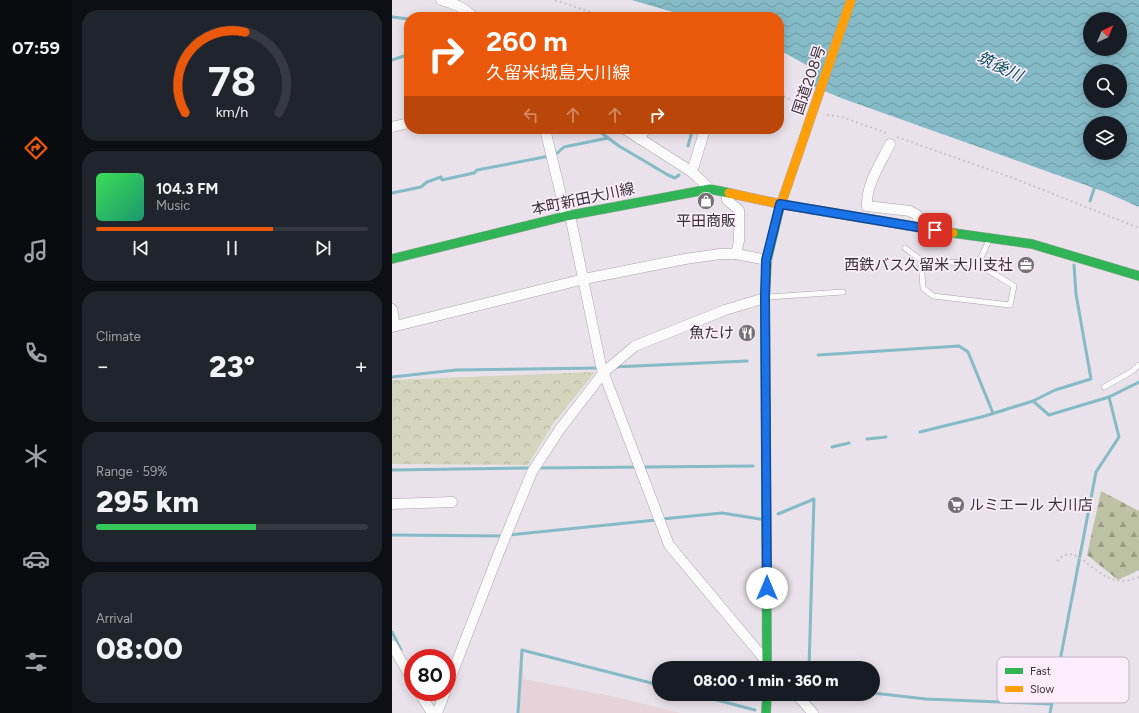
<!DOCTYPE html>
<html lang="en">
<head>
<meta charset="utf-8">
<style>
  :root { --surface:#171b24; --page:#20242c; --text:#f1f3f6; --muted:#9ea1a6; --line:#363941; --accent:#ea580c }
  body { margin:0; font-family:Figtree,"Noto Sans JP",sans-serif; background:var(--page); color:var(--text); height:100vh; display:flex; flex-direction:column; font-size:15px; white-space:nowrap }
  * { box-sizing:border-box; margin:0 }
  p { font-size:13px; color:var(--muted) }
  .icon { flex:none; width:22px; height:22px; fill:none; stroke:currentColor; stroke-width:2; stroke-linecap:round; stroke-linejoin:round }
  .map { position:relative; flex:1; overflow:hidden }
  .details { display:flex; flex-direction:column; gap:10px; padding:10px; background:#0d0f14; width:320px }
  .details>* { flex:none }
  .guide { position:absolute; left:12px; top:12px; width:380px; height:122px; border-radius:16px; box-shadow:0 2px 10px #0003; background:#ea580c; color:#fff; overflow:hidden }
  .needle { width:26px; rotate:44deg }
  .controls { position:absolute; left:691px; top:12px; display:grid; gap:8px }
  .controls a { display:grid; place-items:center; width:44px; height:44px; border-radius:50%; background:var(--surface); box-shadow:0 2px 10px #0003; font-size:20px }
  .speed { position:absolute; left:12px; top:649px; display:flex; gap:8px; font-size:20px; font-weight:700; text-align:center }
  .speed>* { display:grid; place-content:center; width:52px; height:52px; border-radius:50%; background:var(--surface); box-shadow:0 2px 10px #0003; line-height:1 }
  .speed .limit { border:6px solid #d22; background:#fff; color:#111 }
  .pin { position:absolute; display:grid; place-items:center; width:34px; height:34px; color:#fff; margin:-17px; border-radius:8px; box-shadow:0 2px 6px #0006 }
  .me { position:absolute; width:44px; margin:-22px; rotate:0deg; stroke-linejoin:round; filter:drop-shadow(0 0 3px #0008) }
  .turn { display:flex; align-items:center; gap:14px; height:84px; padding:0 16px; font-size:18px }
  .turn .icon { width:52px; height:52px; stroke-width:2.5 }
  .turn b { display:block; font-size:28px; line-height:34px }
  .lanes { display:flex; align-items:center; height:38px; padding:0 16px; background:#0003; justify-content:center; gap:20px; direction:ltr }
  .lanes .off { opacity:.35 }
  .big { font-size:30px; font-weight:800; line-height:1.1 }
  .details .widget { flex:1; display:flex; flex-direction:column; justify-content:center; gap:6px; min-width:0; padding:0 14px; border-radius:16px; background:var(--page) }
  .details .dial { align-items:center; gap:0 }
  .dial svg { height:104px; overflow:visible; fill:none; stroke:var(--line); stroke-width:7; stroke-linecap:round; text-anchor:middle }
  .dial text { fill:var(--text); stroke:none }
  .song { display:flex; align-items:center; gap:12px }
  .cover { width:48px; height:48px; border-radius:6px; background:linear-gradient(135deg,hsl(130 70% 55%),hsl(160 70% 35%)) }
  .played { height:4px; border-radius:2px; background:linear-gradient(90deg,var(--accent) 65%,var(--line) 65%) }
  .keys { display:flex; justify-content:space-around; direction:ltr }
  .heat { display:flex; justify-content:space-between; align-items:center; font-size:22px; direction:ltr }
  .charge { height:6px; border-radius:3px; background:linear-gradient(90deg,#34c759 59%,var(--line) 0) }
  .trip { position:absolute; left:260px; top:661px; width:228px; height:40px; border-radius:20px; background:var(--surface); box-shadow:0 2px 10px #0003; font-weight:800; line-height:40px; text-align:center }
  main { display:flex; flex:1; min-height:0 }
  .dock { display:flex; flex-direction:column; width:72px; justify-content:space-around; align-items:center; background:#090b0e; color:var(--muted) }
  .dock .icon { width:28px; height:28px }
  .dock .active { color:var(--accent) }
  .dock b { font-size:18px; color:var(--text) }
  .map>svg:first-child { display:block }
  .commercial { fill:#e5d3d9 }
  .forest { fill:url(#forest-firs) }
  .park { fill:url(#park-crowns) }
  .water { fill:url(#water-waves); fill-rule:evenodd }
  .pier { fill:#eae2ea }
  .lines { fill:none; stroke-linecap:round; stroke-linejoin:round }
  .stream { stroke:#85bac7; stroke-width:3 }
  .lane-casing { stroke:#aaa4aa; stroke-width:6 }
  .street-casing { stroke:#aaa4aa; stroke-width:11 }
  .fast-casing { stroke:#aaa4aa; stroke-width:10 }
  .slow-casing { stroke:#aaa4aa; stroke-width:10 }
  .path { stroke:#c8c5c8; stroke-width:2; stroke-dasharray:2 3; stroke-linecap:butt }
  .lane { stroke:#fcfbfc; stroke-width:5 }
  .street { stroke:#fcfbfc; stroke-width:10 }
  .fast { stroke:#30b455; stroke-width:9 }
  .slow { stroke:#ff9f0a; stroke-width:9 }
  .route-casing { stroke:#114b97; stroke-width:10 }
  .route { stroke:#1a73e8; stroke-width:7 }
  .labels { text-anchor:middle; stroke-width:3.5; stroke-linejoin:round; paint-order:stroke }
  .street-label { font-size:15px; fill:#383238; stroke:#fbedfc }
  .poi-label { font-size:15px; fill:#383238; stroke:#fbedfc; text-anchor:end }
  .water-label { font-size:16px; font-style:italic; fill:#044e59; stroke:#fbedfc }
  .key { fill:#fbedfc; stroke:#c0b5c1; stroke-width:1 }
  .key-label { font-size:11px; fill:#383238 }
</style>
</head>
<body>
<main>
<nav class="dock">
<b>07:59</b>
<svg class="icon active" aria-label="directions" viewBox="0 0 24 24"><path d="M12 3l9 9-9 9-9-9zM9 14v-3h6M13 9l2 2-2 2"/></svg>
<svg class="icon" aria-label="music" viewBox="0 0 24 24"><path d="M9 18V5l10-2v13"/><circle cx="6" cy="18" r="3"/><circle cx="16" cy="16" r="3"/></svg>
<svg class="icon" aria-label="phone" viewBox="0 0 24 24"><path d="M5 4h4l2 5-3 2q2 4 5 5l2-3 5 2v4C11 20 4 13 5 4z"/></svg>
<svg class="icon" aria-label="climate" viewBox="0 0 24 24"><path d="M12 3v18M4 7l16 10M4 17L20 7"/></svg>
<svg class="icon" aria-label="car" viewBox="0 0 24 24"><path d="M5 17H2v-5l4-1 3-4h7l3 4 3 1v5h-3M9 17h6M6 11h13"/><circle cx="7" cy="17" r="2"/><circle cx="17" cy="17" r="2"/></svg>
<svg class="icon" aria-label="filters" viewBox="0 0 24 24"><path d="M4 7h16M4 17h16"/><circle cx="9" cy="7" r="2"/><circle cx="15" cy="17" r="2"/></svg>
</nav>
<section class="details">
<div class="widget dial"><svg viewBox="0 0 100 80">
<path d="M14 69A42 42 0 1 1 86 69"/>
<path d="M14 69A42 42 0 0 1 60 7" stroke="#ea580c"/>
<text x="50" y="56" font-size="32" font-weight="700">78</text>
<text x="50" y="72" font-size="11">km/h</text>
</svg></div>
<div class="widget">
<div class="song"><i class="cover"></i><div><b>104.3 FM</b><p>Music</p></div></div>
<div class="played"></div>
<div class="keys"><svg class="icon" aria-label="previous" viewBox="0 0 24 24"><path d="M18 5L8 12l10 7zM5 5v14"/></svg><svg class="icon" aria-label="pause" viewBox="0 0 24 24"><path d="M8 5v14M16 5v14"/></svg><svg class="icon" aria-label="next" viewBox="0 0 24 24"><path d="M6 5l10 7-10 7zM19 5v14"/></svg></div>
</div>
<div class="widget"><p>Climate</p>
<div class="heat"><a>−</a><b class="big">23°</b><a>+</a></div>
</div>
<div class="widget"><p>Range · 59%</p><b class="big">295 km</b><div class="charge"></div></div>
<div class="widget"><p>Arrival</p><b class="big">08:00</b></div>
</section>
<div class="map">
<svg width="747" height="713" viewBox="0 0 747 713">
  <defs>
    <pattern id="forest-firs" width="22" height="20" patternUnits="userSpaceOnUse"><rect width="22" height="20" fill="#bdc2a5"/><path d="M5 1l3.5 6h-7zM16 11l3.5 6h-7z" fill="#9b9e87"/></pattern>
    <pattern id="park-crowns" width="20" height="18" patternUnits="userSpaceOnUse"><rect width="20" height="18" fill="#d3d6bc"/><path d="M2 6a3 3 0 1 1 6 0M12 15a3 3 0 1 1 6 0" fill="none" stroke="#b6b8a2"/></pattern>
    <pattern id="water-waves" width="16" height="10" patternUnits="userSpaceOnUse"><rect width="16" height="10" fill="#85bac7"/><path d="M0 5q4-4 8 0t8 0" fill="none" stroke="#6e98a3"/></pattern>
  </defs>
  <rect width="100%" height="100%" fill="#eae2ea"/>
  <polygon class="commercial" points="130,659 132,679 219,696 289,713 128,713"/>
  <polygon class="forest" points="709,491 747,511 747,570 726,580 695,555"/>
  <polygon class="park" points="203,372 160,425 136,465 0,464 0,380"/>
  <path class="water" d="M 239,0 L 747,0 L 747,207 L 713,192 L 449,98 L 416,84 L 423,70 L 387,50 L 387,17 L 297,17 ZM 698,19 L 728,19 L 728,49 L 698,49 ZM 698,71 L 728,71 L 728,101 L 698,101 ZM 698,123 L 728,123 L 728,153 L 698,153 Z"/>
  <g class="pier">
    <polygon points="237,0 239,0 297,17 290,17"/>
    <polygon points="387,50 423,70 416,84 415,83 420,70 387,52"/>
  </g>
  <g class="lines">
    <g class="stream">
      <polyline points="0,17 17,19"/>
      <polyline points="0,60 15,55"/>
      <polyline points="204,129 227,146 276,175 283,178 287,175"/>
      <polyline points="296,146 300,131"/>
      <polyline points="0,193 29,187 35,182 49,177 50,180 82,173 85,170 163,155 172,147 216,138"/>
      <polyline points="698,201 703,186"/>
      <polyline points="426,355 567,346 576,352 601,413"/>
      <polyline points="221,367 355,361"/>
      <polyline points="0,377 64,370 208,368"/>
      <polyline points="641,401 663,390 699,379 684,294 682,265"/>
      <polyline points="528,432 593,416 641,401 657,415 717,397 747,382"/>
      <polyline points="475,439 494,437"/>
      <polyline points="440,447 457,443"/>
      <polyline points="146,468 361,466"/>
      <polyline points="0,470 141,468"/>
      <polyline points="386,514 422,499 417,668"/>
      <polyline points="270,519 330,513 368,519"/>
      <polyline points="0,535 111,536"/>
      <polyline points="117,535 264,520"/>
      <polyline points="0,632 9,650"/>
      <polyline points="481,693 534,699 660,704"/>
      <polyline points="302,694 363,710"/>
      <polyline points="417,694 417,705"/>
      <polyline points="126,713 130,650 267,685"/>
      <polyline points="658,713 704,472 727,437 717,397"/>
    </g>
    <defs>
      <g id="lane">
        <polyline points="513,248 529,260 586,264 597,240"/>
        <polyline points="529,260 531,288 541,296 618,305 622,286 586,264"/>
        <polyline points="376,297 451,292"/>
        <polyline points="712,387 739,372 747,365"/>
      </g>
      <g id="street">
        <path d="M 49,0 C 63,3 71,8 82,17"/>
        <polyline points="0,127 17,123"/>
        <polyline points="153,129 174,216"/>
        <polyline points="233,129 300,172 318,189"/>
        <polyline points="248,139 253,129"/>
        <path d="M 498,144 C 489,163 474,184 475,206 L 518,211 L 525,215 L 529,228"/>
        <polyline points="300,172 313,129"/>
        <polyline points="335,193 335,200 347,210 347,241 344,254"/>
        <polyline points="178,215 209,366 277,545 374,661"/>
        <polyline points="0,309 3,326"/>
        <polyline points="0,327 192,279 293,259 328,254 344,254 375,260"/>
        <polyline points="0,504 60,502"/>
        <polyline points="0,645 21,681"/>
        <polyline points="55,687 106,555 140,472 168,429 212,372 243,346 333,310 373,298"/>
        <polyline points="27,692 40,713"/>
        <polyline points="404,694 421,713"/>
        <polyline points="45,713 53,692"/>
      </g>
      <g id="fast">
        <polyline points="561,233 640,244 747,276"/>
        <polyline points="0,259 174,216 318,189 337,193"/>
        <polyline points="375,668 373,297 375,260 387,210"/>
        <polyline points="374,713 375,694"/>
      </g>
      <g id="slow">
        <polyline points="337,193 388,204"/>
        <polyline points="388,204 561,233"/>
        <polyline points="387,210 459,0"/>
      </g>
    </defs>
    <use href="#lane" class="lane-casing"/>
    <use href="#street" class="street-casing"/>
    <use href="#fast" class="fast-casing"/>
    <use href="#slow" class="slow-casing"/>
    <g class="path">
      <polyline points="163,0 213,17"/>
      <polyline points="387,94 409,105"/>
      <polyline points="435,115 450,117 497,134"/>
      <polyline points="505,137 621,178 747,228"/>
      <path d="M 665,561 C 667,559 670,556 673,555 C 693,548 710,594 747,577"/>
    </g>
    <use href="#lane" class="lane"/>
    <use href="#street" class="street"/>
    <use href="#fast" class="fast"/>
    <use href="#slow" class="slow"/>
  </g>
  <g class="lines">
    <defs>
      <polyline id="route" points="375,588 373,297 374,260 388,204 543,230"/>
    </defs>
    <use href="#route" class="route-casing"/>
    <use href="#route" class="route"/>
  </g>
  <defs>
    <symbol id="shop-disc" viewBox="-11 -11 22 22"><circle r="9.5" fill="#767076" stroke="#fbedfc"/><path d="M-5-2.5h2.3a2.7 3.5 0 0 1 5.4 0H5L5.5 6h-11ZM-1.5-2.5h3a1.5 2.3 0 0 0-3 0Z" fill="#fff"/></symbol>
    <symbol id="office-disc" viewBox="-11 -11 22 22"><circle r="9.5" fill="#767076" stroke="#fbedfc"/><path d="M-6-3h4V-5.5h4V-3h4V5H-6ZM-1-4.5V-3h2v-1.5ZM-6 0V1H6V0Z" fill="#fff"/></symbol>
    <symbol id="restaurant-disc" viewBox="-11 -11 22 22"><circle r="9.5" fill="#767076" stroke="#fbedfc"/><path d="M-5-6h1v4h1v-4h1v4h1v-4h1v5L-1.5 .5V6h-2V.5L-5-1ZM5-6V6H3V1.5H1.5Q1.5-4 5-6Z" fill="#fff"/></symbol>
    <symbol id="supermarket-disc" viewBox="-11 -11 22 22"><circle r="9.5" fill="#767076" stroke="#fbedfc"/><path d="M-6-5.5h2.5l.6 2H6L4.5 2H-2.5L-4.4-4H-6ZM-1.5 3.2a1.3 1.3 0 1 0 .1 0ZM3 3.2a1.3 1.3 0 1 0 .1 0Z" fill="#fff"/></symbol>
  </defs>
  <g fill-rule="evenodd">
    <use href="#shop-disc" x="304" y="191" width="20" height="20"/>
    <use href="#office-disc" x="624" y="255" width="20" height="20"/>
    <use href="#restaurant-disc" x="345" y="323" width="20" height="20"/>
    <use href="#supermarket-disc" x="554" y="495" width="20" height="20"/>
  </g>
  <g class="labels">
    <g class="street-label">
      <text transform="translate(417 80) rotate(-71)" y="5">国道208号</text>
      <text transform="translate(191 199) rotate(-12)" y="5">本町新田大川線</text>
    </g>
    <g class="poi-label">
      <text x="314" y="226" text-anchor="middle">平田商販</text>
      <text x="621" y="270">西鉄バス久留米 大川支社</text>
      <text x="342" y="338">魚たけ</text>
      <text x="577" y="510" text-anchor="start">ルミエール 大川店</text>
    </g>
    <g class="water-label">
      <text transform="translate(608 66) rotate(25)" y="6">筑後川</text>
    </g>
  </g>
  <rect x="605" y="657" width="132" height="46" rx="6" class="key"/>
  <rect x="613" y="668" width="18" height="6" fill="#30b455"/>
  <rect x="613" y="686" width="18" height="6" fill="#ff9f0a"/>
  <g class="key-label">
    <text x="638" y="675">Fast</text>
    <text x="638" y="693">Slow</text>
  </g>
</svg>
<div class="controls">
<a><svg class="needle" viewBox="-14 -14 28 28"><path d="M0-13l5 13h-10z" fill="#e53935"/><path d="M0 13l5-13h-10z" fill="#9ea1a6"/></svg></a>
<a><svg class="icon" aria-label="search" viewBox="0 0 24 24"><circle cx="10" cy="10" r="6"/><path d="M15 15l6 6"/></svg></a>
<a><svg class="icon" aria-label="layers" viewBox="0 0 24 24"><path d="M12 4l9 5-9 5-9-5zM3 14l9 5 9-5"/></svg></a>
</div>
<div class="speed"><div class="limit">80</div></div>
<div class="pin" style="left:543px;top:230px;background:#d93025"><svg class="icon" aria-label="arrive" viewBox="0 0 24 24"><path d="M6 21V4h12l-3 4 3 4H6"/></svg></div>
<svg class="me" style="left:375px;top:588px" viewBox="-20 -20 40 40"><circle r="19" fill="#fff"/><path d="M0-13L10 11 0 6-10 11z" fill="#1a73e8"/></svg>
<div class="trip">08:00 · 1 min · 360 m</div>
<div class="guide">
<div class="turn"><svg class="icon" aria-label="right" viewBox="0 0 24 24"><path d="M7 20v-9h11M14 6l5 5-5 5"/></svg><div><b>260 m</b>久留米城島大川線</div></div>
<div class="lanes"><svg class="icon off" aria-label="left" viewBox="0 0 24 24"><path d="M17 20v-9H6M10 6l-5 5 5 5"/></svg><svg class="icon off" aria-label="ahead" viewBox="0 0 24 24"><path d="M12 20V5M6 11l6-6 6 6"/></svg><svg class="icon off" aria-label="ahead" viewBox="0 0 24 24"><path d="M12 20V5M6 11l6-6 6 6"/></svg><svg class="icon" aria-label="right" viewBox="0 0 24 24"><path d="M7 20v-9h11M14 6l5 5-5 5"/></svg></div>
</div>
</div>
</main>
</body>
</html>
